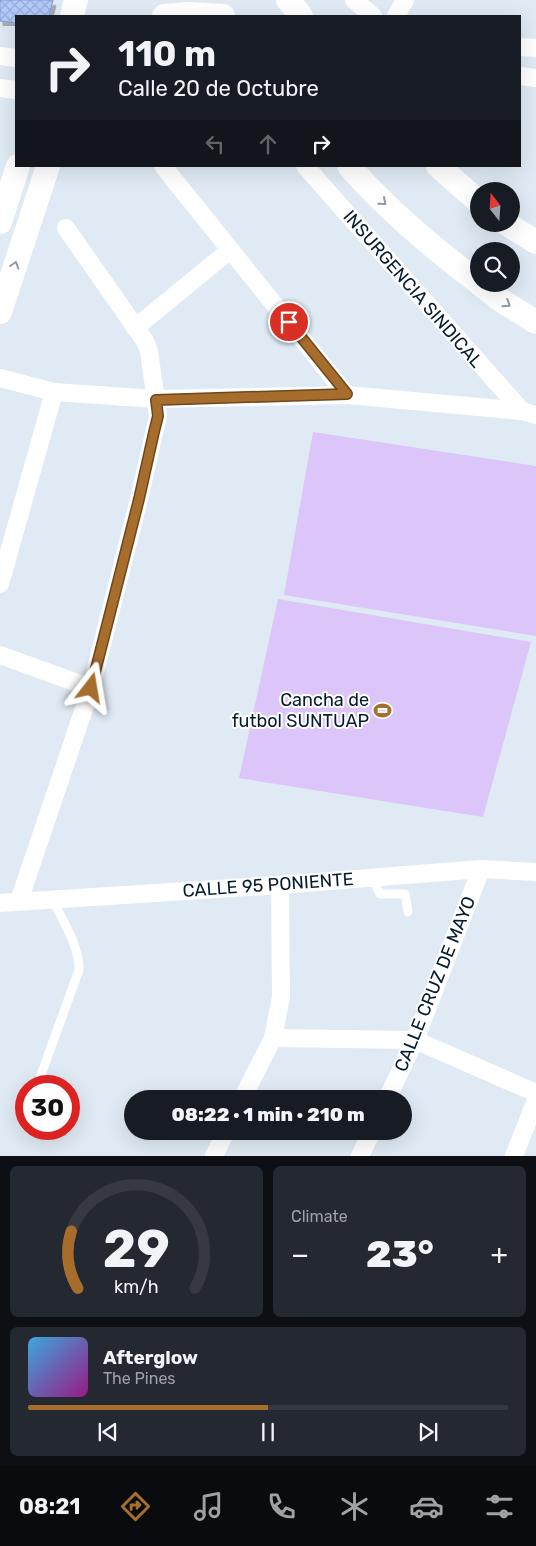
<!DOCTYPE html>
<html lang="en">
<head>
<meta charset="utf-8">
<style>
  :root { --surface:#171b24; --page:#242831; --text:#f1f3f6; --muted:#9ea1a6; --line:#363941; --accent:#a76d2c }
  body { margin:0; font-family:Rubik,sans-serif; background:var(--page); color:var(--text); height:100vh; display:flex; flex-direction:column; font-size:19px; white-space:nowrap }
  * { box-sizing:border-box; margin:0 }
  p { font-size:16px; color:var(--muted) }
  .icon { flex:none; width:28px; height:28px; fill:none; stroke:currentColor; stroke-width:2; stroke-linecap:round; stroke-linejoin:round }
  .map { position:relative; height:1156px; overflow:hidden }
  .sheet { display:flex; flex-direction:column; gap:10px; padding:10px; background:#0d0f14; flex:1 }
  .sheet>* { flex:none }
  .hud { position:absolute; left:15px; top:15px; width:506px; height:152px; border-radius:0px; box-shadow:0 5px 20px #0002; background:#171b24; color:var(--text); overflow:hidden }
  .needle { width:32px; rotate:343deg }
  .buttons { position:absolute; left:470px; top:182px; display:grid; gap:10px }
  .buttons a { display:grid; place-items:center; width:50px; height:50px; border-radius:50%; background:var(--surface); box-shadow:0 5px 20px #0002; font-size:25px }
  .speed { position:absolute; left:15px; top:1075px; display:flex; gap:10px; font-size:25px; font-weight:700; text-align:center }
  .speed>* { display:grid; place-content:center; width:65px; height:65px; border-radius:50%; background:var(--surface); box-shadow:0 5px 20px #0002; line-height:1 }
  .speed .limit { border:8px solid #d22; background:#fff; color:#111 }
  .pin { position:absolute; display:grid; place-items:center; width:42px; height:42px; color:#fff; margin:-21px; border:2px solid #fff; border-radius:50%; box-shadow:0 1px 5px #0007 }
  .me { position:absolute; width:55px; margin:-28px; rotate:14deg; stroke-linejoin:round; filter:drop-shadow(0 0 4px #0008) }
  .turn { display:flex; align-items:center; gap:18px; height:105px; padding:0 20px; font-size:22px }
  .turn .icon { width:65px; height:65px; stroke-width:2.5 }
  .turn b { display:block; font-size:35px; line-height:42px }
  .lanes { display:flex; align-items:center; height:48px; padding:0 20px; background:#0003; justify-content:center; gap:25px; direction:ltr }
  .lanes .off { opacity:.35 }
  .big { font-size:38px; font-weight:800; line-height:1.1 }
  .sheet .widget { flex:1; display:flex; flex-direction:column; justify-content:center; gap:8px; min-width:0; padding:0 18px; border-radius:8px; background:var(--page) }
  .sheet .dial { align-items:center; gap:0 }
  .dial svg { height:130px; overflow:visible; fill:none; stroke:var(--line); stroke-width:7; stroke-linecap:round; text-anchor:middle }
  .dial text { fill:var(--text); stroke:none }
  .song { display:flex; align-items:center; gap:15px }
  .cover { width:60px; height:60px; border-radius:8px; background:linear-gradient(135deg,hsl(200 70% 55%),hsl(310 70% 35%)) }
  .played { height:5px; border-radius:2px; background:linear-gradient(90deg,var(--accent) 50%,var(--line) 50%) }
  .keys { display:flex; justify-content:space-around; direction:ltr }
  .heat { display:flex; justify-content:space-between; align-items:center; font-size:28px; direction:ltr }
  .sheet .tiles { flex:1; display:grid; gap:10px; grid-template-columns:1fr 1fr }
  .widget:last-child { grid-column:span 2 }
  .trip { position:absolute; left:124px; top:1090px; width:288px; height:50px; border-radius:25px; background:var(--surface); box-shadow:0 5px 20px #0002; font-weight:800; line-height:50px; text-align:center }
  .tab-bar { display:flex; height:80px; justify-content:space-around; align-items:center; background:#090b0e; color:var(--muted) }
  .tab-bar .icon { width:35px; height:35px }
  .tab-bar .active { color:var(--accent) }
  .tab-bar b { font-size:22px; color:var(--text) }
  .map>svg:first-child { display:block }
  .green { fill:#dcc5f8 }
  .building { fill:url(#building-cross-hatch); stroke:#809ad4; filter:url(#shadow) }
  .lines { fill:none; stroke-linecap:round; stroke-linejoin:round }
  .lane { stroke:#fff; stroke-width:9 }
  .street { stroke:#fff; stroke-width:18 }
  .secondary { stroke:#fff; stroke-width:24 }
  .oneway { stroke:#8e99a1 }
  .route-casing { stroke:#6d471d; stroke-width:12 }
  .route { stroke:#a76d2c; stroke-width:9 }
  .labels { text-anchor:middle; stroke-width:4; stroke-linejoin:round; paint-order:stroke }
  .street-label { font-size:18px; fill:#051c2e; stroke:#fff }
  .poi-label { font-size:18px; fill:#051c2e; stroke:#fff; text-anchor:end }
</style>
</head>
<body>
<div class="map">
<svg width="536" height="1156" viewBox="0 0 536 1156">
  <defs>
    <pattern id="building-cross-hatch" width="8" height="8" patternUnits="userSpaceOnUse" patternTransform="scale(1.25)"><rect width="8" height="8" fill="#b3cafb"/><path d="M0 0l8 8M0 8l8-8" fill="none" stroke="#98add7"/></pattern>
    <filter id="shadow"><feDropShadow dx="3" dy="5.5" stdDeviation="0" flood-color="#0004"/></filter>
  </defs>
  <rect width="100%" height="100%" fill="#dfeaf4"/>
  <g class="green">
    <polygon points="313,432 536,466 536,636 284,595"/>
    <polygon points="278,599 531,642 483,817 239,778"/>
  </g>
  <polygon class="building" points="0,0 53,0 49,16 16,16 16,23 0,21"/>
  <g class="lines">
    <g class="lane">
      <polyline points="375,877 377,888 380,894 405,894 408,912"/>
      <path d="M 37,1086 L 79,970 C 79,945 63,922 53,900"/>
    </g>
    <g class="street">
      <polyline points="354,0 373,16"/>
      <polyline points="396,16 405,0"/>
      <polyline points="520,47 536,48"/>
      <polyline points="0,56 16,58"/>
      <polyline points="520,76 536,78"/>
      <polyline points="0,88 16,90"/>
      <polyline points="163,166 347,395"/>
      <polyline points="305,166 522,411"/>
      <polyline points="135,328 230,250"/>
      <polyline points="0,378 54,392 156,399 347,395 522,411 536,415"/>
      <polyline points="0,584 54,392"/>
      <polyline points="0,655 91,688"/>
      <polyline points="19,901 91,688 139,499 158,416 149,351 145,341 66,228"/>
      <polyline points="0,903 280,885 481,869 536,872"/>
      <polyline points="273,1038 415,1040 536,1093"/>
      <polyline points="242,1099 273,1038 281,997 280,885"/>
      <polyline points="387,1099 415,1040 481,869"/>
      <polyline points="214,1156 226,1131"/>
      <polyline points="360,1156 372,1131"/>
      <polyline points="514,1156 536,1100"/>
    </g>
    <g class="secondary">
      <polyline points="288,0 301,16"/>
      <polyline points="72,16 76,0"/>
      <polyline points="164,16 190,14 223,16"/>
      <path d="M 349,166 C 387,210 433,248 479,283"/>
      <polyline points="438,166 479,202"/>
      <polyline points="0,222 18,166"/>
      <polyline points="507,224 536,242"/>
      <polyline points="480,284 502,301 536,322"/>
      <polyline points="0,312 48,166"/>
    </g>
  </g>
  <defs><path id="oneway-chevron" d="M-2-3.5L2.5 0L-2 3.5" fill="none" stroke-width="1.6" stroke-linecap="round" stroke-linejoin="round" transform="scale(1.25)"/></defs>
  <g class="oneway">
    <use href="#oneway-chevron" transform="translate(383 202) rotate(41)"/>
    <use href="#oneway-chevron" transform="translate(15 265) rotate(-72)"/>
    <use href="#oneway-chevron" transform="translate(507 304) rotate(33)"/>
  </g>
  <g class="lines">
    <defs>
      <polyline id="route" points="91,688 139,499 154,432 158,416 156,400 347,394 289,322"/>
    </defs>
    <use href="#route" class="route-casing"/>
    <use href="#route" class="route"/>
  </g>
  <defs>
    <symbol id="stadium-bare" viewBox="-9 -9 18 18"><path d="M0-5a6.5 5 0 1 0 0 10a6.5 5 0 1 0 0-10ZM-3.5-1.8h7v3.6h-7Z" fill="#a76d2c" stroke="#fff" stroke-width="2.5" paint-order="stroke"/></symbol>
  </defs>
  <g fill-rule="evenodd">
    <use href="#stadium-bare" x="370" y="698" width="25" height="25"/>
  </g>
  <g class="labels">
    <g class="street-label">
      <text transform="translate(413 289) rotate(49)" y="6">INSURGENCIA SINDICAL</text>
      <text transform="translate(268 885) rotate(-4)" y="6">CALLE 95 PONIENTE</text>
      <text transform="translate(435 984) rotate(-68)" y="6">CALLE CRUZ DE MAYO</text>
    </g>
    <g class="poi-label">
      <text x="369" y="706">Cancha de<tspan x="369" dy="21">futbol SUNTUAP</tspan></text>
    </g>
  </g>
</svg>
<div class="buttons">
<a><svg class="needle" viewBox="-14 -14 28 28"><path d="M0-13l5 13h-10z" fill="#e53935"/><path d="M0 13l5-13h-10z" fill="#9ea1a6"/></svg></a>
<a><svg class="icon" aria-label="search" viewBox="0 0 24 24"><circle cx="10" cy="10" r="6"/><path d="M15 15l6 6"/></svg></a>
</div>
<div class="speed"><div class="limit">30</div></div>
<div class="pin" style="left:289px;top:322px;background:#d93025"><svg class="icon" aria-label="arrive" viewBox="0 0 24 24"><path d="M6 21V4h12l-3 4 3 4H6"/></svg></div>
<svg class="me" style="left:91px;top:688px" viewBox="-20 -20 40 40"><path d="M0-17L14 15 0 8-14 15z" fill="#a76d2c" stroke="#fff" stroke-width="4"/></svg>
<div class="trip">08:22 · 1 min · 210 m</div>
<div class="hud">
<div class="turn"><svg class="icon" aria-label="right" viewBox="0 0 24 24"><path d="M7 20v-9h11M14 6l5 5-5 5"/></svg><div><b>110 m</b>Calle 20 de Octubre</div></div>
<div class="lanes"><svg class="icon off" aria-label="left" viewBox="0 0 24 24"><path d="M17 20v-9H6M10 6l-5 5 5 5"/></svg><svg class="icon off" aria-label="ahead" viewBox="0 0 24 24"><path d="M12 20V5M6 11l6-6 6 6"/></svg><svg class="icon" aria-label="right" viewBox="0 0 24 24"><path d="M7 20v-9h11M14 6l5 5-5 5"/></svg></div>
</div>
</div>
<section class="sheet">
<div class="tiles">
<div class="widget dial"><svg viewBox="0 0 100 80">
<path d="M14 69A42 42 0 1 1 86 69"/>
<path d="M14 69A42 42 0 0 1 10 34" stroke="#a76d2c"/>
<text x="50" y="56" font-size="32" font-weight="700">29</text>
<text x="50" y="72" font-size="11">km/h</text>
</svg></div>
<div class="widget"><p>Climate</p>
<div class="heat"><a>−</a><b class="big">23°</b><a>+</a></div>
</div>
<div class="widget">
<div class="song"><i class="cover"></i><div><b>Afterglow</b><p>The Pines</p></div></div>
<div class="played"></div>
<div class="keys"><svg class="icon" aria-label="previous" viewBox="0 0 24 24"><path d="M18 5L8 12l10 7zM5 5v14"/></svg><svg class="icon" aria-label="pause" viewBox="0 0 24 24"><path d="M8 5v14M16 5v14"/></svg><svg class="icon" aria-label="next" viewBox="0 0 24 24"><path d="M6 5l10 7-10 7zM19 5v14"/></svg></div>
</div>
</div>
</section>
<nav class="tab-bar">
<b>08:21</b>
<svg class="icon active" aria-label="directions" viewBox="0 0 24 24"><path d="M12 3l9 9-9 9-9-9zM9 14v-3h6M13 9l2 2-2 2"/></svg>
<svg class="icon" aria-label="music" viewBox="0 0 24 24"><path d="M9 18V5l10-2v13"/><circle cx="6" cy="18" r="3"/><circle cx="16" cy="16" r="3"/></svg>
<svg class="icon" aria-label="phone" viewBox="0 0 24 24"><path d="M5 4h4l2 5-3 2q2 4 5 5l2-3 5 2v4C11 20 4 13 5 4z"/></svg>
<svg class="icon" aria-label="climate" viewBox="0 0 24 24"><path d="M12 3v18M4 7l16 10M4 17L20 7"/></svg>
<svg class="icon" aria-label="car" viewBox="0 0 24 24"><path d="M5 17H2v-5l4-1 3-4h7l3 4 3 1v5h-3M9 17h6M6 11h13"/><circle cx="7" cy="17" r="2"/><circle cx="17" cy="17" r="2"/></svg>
<svg class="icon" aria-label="filters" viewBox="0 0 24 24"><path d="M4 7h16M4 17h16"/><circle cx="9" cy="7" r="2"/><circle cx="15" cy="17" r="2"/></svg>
</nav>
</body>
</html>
